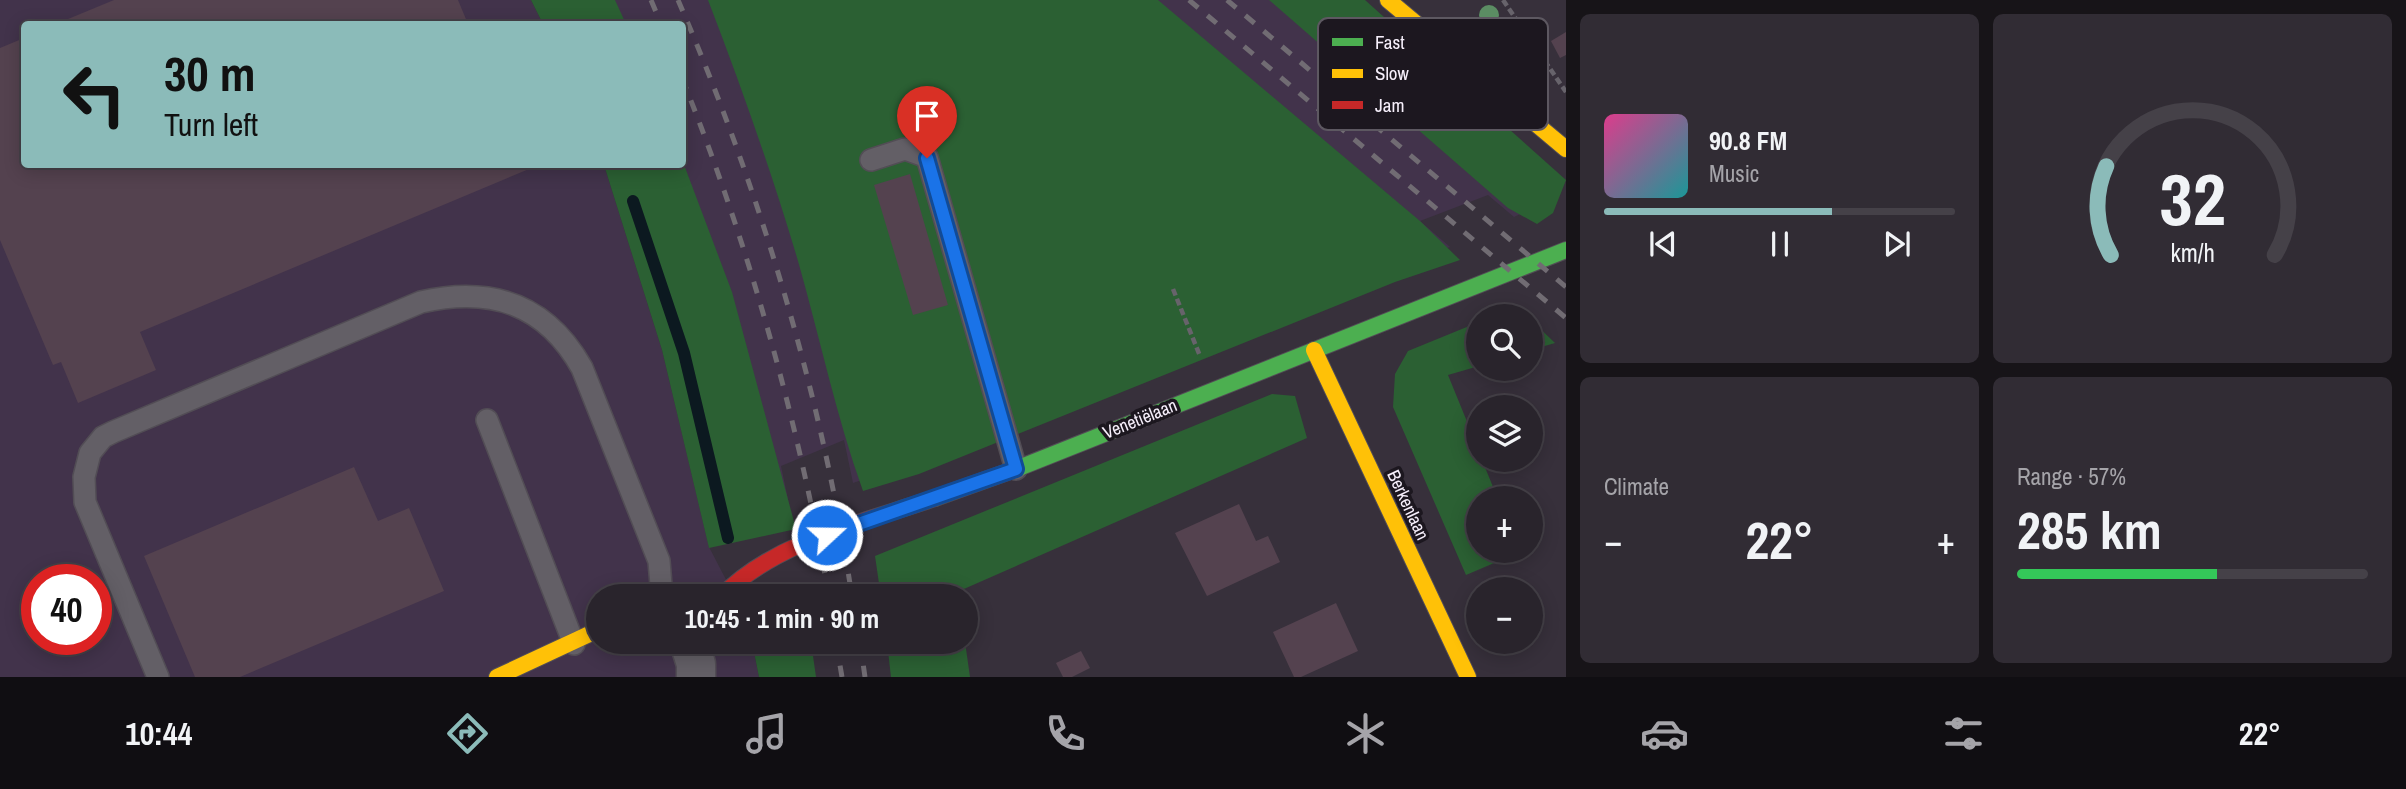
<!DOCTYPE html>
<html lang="en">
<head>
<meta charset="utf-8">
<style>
  :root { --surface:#29242c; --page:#312c34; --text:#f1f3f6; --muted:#a5a4a9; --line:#454148; --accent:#8bbbb9 }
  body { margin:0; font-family:"Archivo Narrow",sans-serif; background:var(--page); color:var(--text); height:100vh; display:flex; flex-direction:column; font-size:26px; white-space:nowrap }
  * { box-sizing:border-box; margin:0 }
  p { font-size:23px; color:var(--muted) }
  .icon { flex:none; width:38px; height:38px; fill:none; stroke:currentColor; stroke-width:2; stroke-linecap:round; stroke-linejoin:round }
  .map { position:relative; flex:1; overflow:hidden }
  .drawer { display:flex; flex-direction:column; gap:14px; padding:14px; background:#171418; width:840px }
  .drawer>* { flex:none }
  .guide { position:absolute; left:21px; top:21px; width:665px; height:147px; border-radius:7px; box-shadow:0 4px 18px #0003,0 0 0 2px var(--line); background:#8bbbb9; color:#111; overflow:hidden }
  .fabs { position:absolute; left:1466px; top:304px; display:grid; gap:14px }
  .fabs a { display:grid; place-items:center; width:77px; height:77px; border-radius:50%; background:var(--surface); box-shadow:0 4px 18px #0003,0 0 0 2px var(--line); font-size:35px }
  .speed { position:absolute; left:21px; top:564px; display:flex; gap:14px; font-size:35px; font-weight:700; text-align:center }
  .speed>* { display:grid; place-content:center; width:91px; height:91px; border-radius:50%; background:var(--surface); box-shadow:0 4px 18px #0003,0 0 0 2px var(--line); line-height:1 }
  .speed .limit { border:10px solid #d22; background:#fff; color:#111 }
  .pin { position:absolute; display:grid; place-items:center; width:60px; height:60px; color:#fff; margin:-72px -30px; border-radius:50% 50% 50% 0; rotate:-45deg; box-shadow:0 0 7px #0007 }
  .pin .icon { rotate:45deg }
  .me { position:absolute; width:77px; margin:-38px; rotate:69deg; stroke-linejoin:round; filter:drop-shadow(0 0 5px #0008) }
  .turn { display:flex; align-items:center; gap:24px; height:147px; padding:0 28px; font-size:32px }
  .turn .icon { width:91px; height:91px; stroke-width:2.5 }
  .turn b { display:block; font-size:49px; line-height:60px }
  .big { font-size:52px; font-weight:800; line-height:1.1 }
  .drawer .widget { flex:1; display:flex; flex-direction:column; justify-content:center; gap:10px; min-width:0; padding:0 24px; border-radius:10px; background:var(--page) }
  .drawer .dial { align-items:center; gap:0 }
  .dial svg { height:182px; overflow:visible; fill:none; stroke:var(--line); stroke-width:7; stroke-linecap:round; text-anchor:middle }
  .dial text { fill:var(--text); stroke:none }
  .song { display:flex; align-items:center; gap:21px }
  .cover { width:84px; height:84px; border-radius:10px; background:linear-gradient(135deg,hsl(330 70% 55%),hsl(180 70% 35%)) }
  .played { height:7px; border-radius:4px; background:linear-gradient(90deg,var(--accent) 65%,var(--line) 65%) }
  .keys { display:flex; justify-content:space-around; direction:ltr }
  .heat { display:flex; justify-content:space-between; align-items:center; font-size:38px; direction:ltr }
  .charge { height:10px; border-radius:5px; background:linear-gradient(90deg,#34c759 57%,var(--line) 0) }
  .drawer .tiles { flex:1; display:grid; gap:14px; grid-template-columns:repeat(2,1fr) }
  .trip { position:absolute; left:586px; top:584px; width:392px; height:70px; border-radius:35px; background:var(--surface); box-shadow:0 4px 18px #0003,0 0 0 2px var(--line); font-weight:800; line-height:70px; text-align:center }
  .menu { display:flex; height:112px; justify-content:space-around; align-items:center; background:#100e12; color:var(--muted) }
  .menu .icon { width:49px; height:49px }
  .menu .selected { color:var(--accent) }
  .menu b { font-size:32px; color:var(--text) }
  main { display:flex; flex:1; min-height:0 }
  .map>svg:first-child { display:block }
  .built { fill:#42334b; fill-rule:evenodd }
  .green { fill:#2b6033 }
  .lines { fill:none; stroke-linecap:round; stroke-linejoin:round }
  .stream { stroke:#0c1920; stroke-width:12 }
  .building { fill:#54424f }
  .lane-casing { stroke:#524d55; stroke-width:24 }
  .street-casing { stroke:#524d55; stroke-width:41 }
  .fast-casing { stroke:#524d55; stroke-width:18 }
  .slow-casing { stroke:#524d55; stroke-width:18 }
  .jam-casing { stroke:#524d55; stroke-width:18 }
  .path { stroke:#67636b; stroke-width:4.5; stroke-dasharray:7 3.5; stroke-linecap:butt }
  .lane { stroke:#635f66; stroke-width:21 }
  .street { stroke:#635f66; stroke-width:38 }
  .fast { stroke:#4caf50; stroke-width:16 }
  .slow { stroke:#ffc107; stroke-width:16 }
  .jam { stroke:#c62828; stroke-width:16 }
  .rail { stroke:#716c73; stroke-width:5; stroke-dasharray:12 12; stroke-linecap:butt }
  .tree { fill:#5b8d63 }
  .route-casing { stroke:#114b97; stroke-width:18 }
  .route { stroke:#1a73e8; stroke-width:12 }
  .labels { text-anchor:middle; stroke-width:7; stroke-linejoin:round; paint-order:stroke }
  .street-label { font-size:18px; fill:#f6effb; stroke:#1c171f }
  .key { fill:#1c171f; stroke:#5d5861; stroke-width:2 }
  .key-label { font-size:19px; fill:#f6effb }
</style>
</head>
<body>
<main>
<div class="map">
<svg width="1566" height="677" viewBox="0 0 1566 677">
  <rect width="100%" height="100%" fill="#37303b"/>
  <g class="built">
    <path d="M 0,0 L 531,0 L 543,24 L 24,24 L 24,164 L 604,165 L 662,350 L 709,547 L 735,597 L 598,597 L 598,642 L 752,642 L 759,677 L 0,677 ZM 37,579 L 96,579 L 96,639 L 37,639 Z"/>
    <polygon points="548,0 786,0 904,465 853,483 844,440 781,466 789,504 682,164 682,24 558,24"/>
    <polygon points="1021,0 1343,0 1548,201 1514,217 1488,195 1420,221 1450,247 1408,261"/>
  </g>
  <g class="green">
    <polygon points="531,0 615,0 626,24 543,24"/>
    <path d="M 708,0 L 1158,0 L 1420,221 L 1460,260 L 1395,282 L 919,474 L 863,491 C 836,416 820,338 798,261 C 772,173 741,86 708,0 Z"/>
    <polygon points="1269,0 1365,0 1566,180 1553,213 1537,224 1508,208"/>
    <polygon points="683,162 732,292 796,529 709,548 662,350 604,165"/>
    <polygon points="1531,320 1555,343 1531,350"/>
    <polygon points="1479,322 1479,366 1448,375 1479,451 1479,460 1482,460 1498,499 1479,499 1479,551 1520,552 1466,575 1393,407 1395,374 1408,351"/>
    <polygon points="1272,394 1295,396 1307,438 957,592 958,597 881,597 875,556"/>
    <polygon points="752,642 811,642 816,677 759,677"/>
    <polygon points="887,642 965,642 970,677 891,677"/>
  </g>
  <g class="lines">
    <polyline class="stream" points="633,201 684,353 728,538"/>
  </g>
  <g class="building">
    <polygon points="114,0 458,0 468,24 56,24"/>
    <polygon points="1566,32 1566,55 1560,58 1551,41"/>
    <polygon points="24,38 24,164 527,164 529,169 140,332 156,370 78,403 61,362 53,365 0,240 0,48"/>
    <polygon points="910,174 948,305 913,315 874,185"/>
    <polygon points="354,467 378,521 409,508 444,591 240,677 195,677 144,556"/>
    <polygon points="1239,504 1256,541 1268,536 1280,562 1207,596 1175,533"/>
    <polygon points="1336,603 1358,651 1301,677 1294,677 1273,632"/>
    <polygon points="1081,651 1090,668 1072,677 1063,677 1056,663"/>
  </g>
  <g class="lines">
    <defs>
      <g id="lane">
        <polyline points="871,160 905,149 927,157 1016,469"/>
        <polyline points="487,420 574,644"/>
        <path d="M 158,677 L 85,502 L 84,477 L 90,453 L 103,437 L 113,432 L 421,302 C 492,286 546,304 582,368 L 659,561 L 662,597"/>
      </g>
      <polyline id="street" points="689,642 696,664 696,677"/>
      <polyline id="fast" points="935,498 1016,469 1566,250"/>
      <g id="slow">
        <polyline points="1388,0 1566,149"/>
        <polyline points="1314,350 1468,677"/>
        <polyline points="497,677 598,630"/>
      </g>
      <path id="jam" d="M 721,597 C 773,542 865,522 935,498"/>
    </defs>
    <use href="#lane" class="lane-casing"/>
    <use href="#street" class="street-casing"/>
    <use href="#fast" class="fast-casing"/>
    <use href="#slow" class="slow-casing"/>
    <use href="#jam" class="jam-casing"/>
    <g class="path">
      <polyline points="1503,0 1566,92"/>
      <polyline points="1173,289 1200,356"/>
      <polyline points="736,655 738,642"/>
    </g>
    <use href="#lane" class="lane"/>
    <use href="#street" class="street"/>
    <use href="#fast" class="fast"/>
    <use href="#slow" class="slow"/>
    <use href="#jam" class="jam"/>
    <g class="rail">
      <polyline points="651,0 661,24"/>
      <path d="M 678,0 C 759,187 822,395 852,597"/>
      <polyline points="1189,0 1566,318"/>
      <polyline points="1227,0 1566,287"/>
      <path d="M 682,78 C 749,245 798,420 829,597"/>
      <polyline points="836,642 842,677"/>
      <polyline points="860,642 865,677"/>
    </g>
  </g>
  <circle class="tree" cx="1489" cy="15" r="10"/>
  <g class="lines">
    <defs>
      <polyline id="route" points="827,535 1016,469 927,158"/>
    </defs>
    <use href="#route" class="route-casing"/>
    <use href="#route" class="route"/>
  </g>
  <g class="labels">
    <g class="street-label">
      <text transform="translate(1140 419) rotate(-22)" y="6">Venetiëlaan</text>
      <text transform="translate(1408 505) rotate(65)" y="6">Berkenlaan</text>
    </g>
  </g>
  <rect x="1318" y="18" width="230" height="112" rx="10" class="key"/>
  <rect x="1332" y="38" width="31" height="8" fill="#4caf50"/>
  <rect x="1332" y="69" width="31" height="9" fill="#ffc107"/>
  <rect x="1332" y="101" width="31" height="8" fill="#c62828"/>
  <g class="key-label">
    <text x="1375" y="49">Fast</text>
    <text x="1375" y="80">Slow</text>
    <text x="1375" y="112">Jam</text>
  </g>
</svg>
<div class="fabs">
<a><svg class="icon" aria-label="search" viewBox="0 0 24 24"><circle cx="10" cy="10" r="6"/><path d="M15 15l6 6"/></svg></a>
<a><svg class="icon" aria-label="layers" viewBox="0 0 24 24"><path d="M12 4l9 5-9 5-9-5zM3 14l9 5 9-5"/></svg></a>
<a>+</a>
<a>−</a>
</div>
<div class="speed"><div class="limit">40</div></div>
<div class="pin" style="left:927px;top:158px;background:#d93025"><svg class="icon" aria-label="arrive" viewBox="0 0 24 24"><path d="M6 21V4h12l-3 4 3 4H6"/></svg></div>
<svg class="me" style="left:827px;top:535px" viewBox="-20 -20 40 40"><circle r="17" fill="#1a73e8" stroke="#fff" stroke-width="3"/><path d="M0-11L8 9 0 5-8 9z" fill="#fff"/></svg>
<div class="trip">10:45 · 1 min · 90 m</div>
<div class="guide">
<div class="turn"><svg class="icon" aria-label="left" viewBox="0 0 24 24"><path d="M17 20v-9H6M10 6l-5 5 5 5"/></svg><div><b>30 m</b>Turn left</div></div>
</div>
</div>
<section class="drawer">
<div class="tiles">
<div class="widget">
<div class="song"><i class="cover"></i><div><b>90.8 FM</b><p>Music</p></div></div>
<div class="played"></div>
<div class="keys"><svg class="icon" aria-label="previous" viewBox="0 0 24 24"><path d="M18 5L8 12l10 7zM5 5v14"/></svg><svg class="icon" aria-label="pause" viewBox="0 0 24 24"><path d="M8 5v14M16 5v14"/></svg><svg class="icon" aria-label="next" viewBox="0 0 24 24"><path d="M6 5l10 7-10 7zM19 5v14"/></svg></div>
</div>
<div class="widget dial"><svg viewBox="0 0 100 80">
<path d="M14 69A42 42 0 1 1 86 69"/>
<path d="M14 69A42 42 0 0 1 12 30" stroke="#8bbbb9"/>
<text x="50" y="56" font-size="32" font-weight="700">32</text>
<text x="50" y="72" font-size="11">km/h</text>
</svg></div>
<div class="widget"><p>Climate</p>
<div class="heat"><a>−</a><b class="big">22°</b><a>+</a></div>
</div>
<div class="widget"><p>Range · 57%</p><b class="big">285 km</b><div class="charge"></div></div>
</div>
</section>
</main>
<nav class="menu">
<b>10:44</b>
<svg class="icon selected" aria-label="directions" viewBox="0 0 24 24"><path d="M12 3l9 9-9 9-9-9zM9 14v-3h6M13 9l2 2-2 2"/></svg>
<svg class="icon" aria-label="music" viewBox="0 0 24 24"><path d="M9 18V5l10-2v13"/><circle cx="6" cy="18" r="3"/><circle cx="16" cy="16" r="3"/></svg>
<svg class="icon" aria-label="phone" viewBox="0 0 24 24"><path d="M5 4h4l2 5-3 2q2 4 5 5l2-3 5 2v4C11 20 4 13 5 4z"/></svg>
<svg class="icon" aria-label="climate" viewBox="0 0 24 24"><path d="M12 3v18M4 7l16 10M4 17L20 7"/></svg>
<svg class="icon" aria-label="car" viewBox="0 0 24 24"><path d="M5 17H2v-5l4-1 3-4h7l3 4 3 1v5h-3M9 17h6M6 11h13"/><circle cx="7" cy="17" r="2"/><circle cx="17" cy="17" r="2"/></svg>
<svg class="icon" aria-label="filters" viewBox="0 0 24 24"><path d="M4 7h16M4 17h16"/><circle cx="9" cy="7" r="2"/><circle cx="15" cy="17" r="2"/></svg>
<b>22°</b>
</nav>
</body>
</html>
